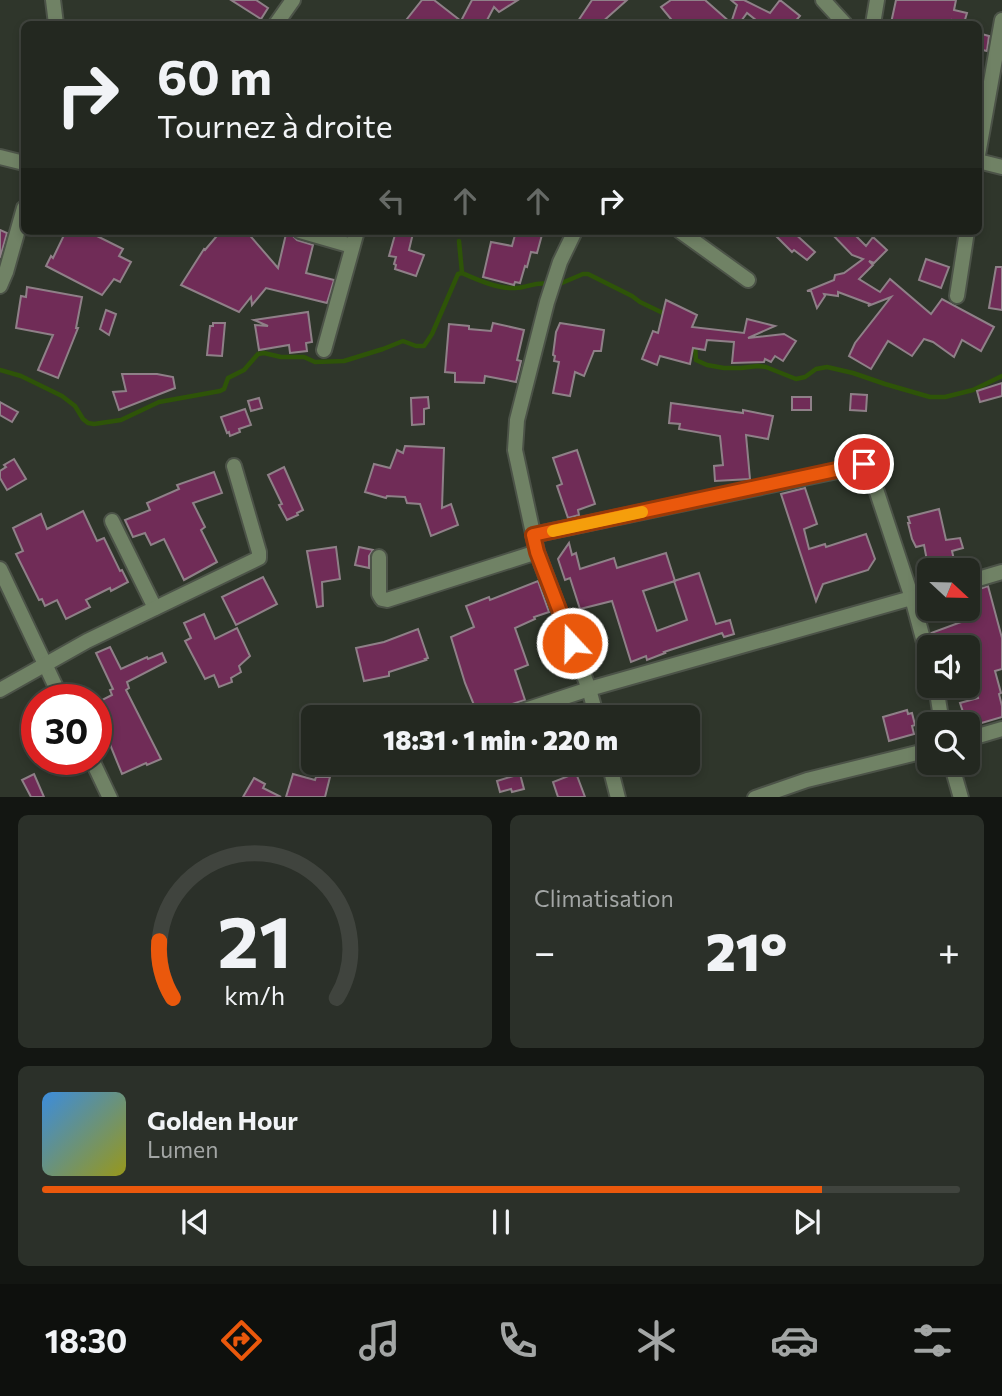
<!DOCTYPE html>
<html lang="fr">
<head>
<meta charset="utf-8">
<style>
  :root { --surface:#232820; --page:#2b3029; --text:#f1f3f6; --muted:#a3a6a5; --line:#40443e; --accent:#ea580c }
  body { margin:0; font-family:Commissioner,sans-serif; background:var(--page); color:var(--text); height:100vh; display:flex; flex-direction:column; font-size:26px; white-space:nowrap }
  * { box-sizing:border-box; margin:0 }
  p { font-size:23px; color:var(--muted) }
  .icon { flex:none; width:38px; height:38px; fill:none; stroke:currentColor; stroke-width:2; stroke-linecap:round; stroke-linejoin:round }
  .map { position:relative; height:797px; overflow:hidden }
  .side { display:flex; flex-direction:column; gap:18px; padding:18px; background:#131612; flex:1 }
  .side>* { flex:none }
  .hud { position:absolute; left:21px; top:21px; width:961px; height:214px; border-radius:10px; box-shadow:0 4px 10px #0003,0 0 0 2px var(--line); background:#232820; color:var(--text); overflow:hidden }
  .needle { width:46px; rotate:112deg }
  .controls { position:absolute; left:917px; top:558px; display:grid; gap:14px }
  .controls a { display:grid; place-items:center; width:63px; height:63px; border-radius:10px; background:var(--surface); box-shadow:0 4px 10px #0003,0 0 0 2px var(--line); font-size:35px }
  .speed { position:absolute; left:21px; top:684px; display:flex; gap:14px; font-size:35px; font-weight:700; text-align:center }
  .speed>* { display:grid; place-content:center; width:91px; height:91px; border-radius:50%; background:var(--surface); box-shadow:0 4px 10px #0003,0 0 0 2px var(--line); line-height:1 }
  .speed .limit { border:10px solid #d22; background:#fff; color:#111 }
  .pin { position:absolute; display:grid; place-items:center; width:60px; height:60px; color:#fff; margin:-30px; border:4px solid #fff; border-radius:50%; box-shadow:0 2px 7px #0007 }
  .me { position:absolute; width:77px; margin:-38px; rotate:339deg; stroke-linejoin:round; filter:drop-shadow(0 0 5px #0008) }
  .turn { display:flex; align-items:center; gap:24px; height:147px; padding:0 21px; font-size:32px }
  .turn .icon { width:91px; height:91px; stroke-width:2.5 }
  .turn b { display:block; font-size:49px; line-height:60px }
  .lanes { display:flex; align-items:center; height:66px; padding:0 21px; background:#0003; justify-content:center; gap:35px; direction:ltr }
  .lanes .off { opacity:.35 }
  .big { font-size:52px; font-weight:800; line-height:1.1 }
  .side .widget { flex:1; display:flex; flex-direction:column; justify-content:center; gap:10px; min-width:0; padding:0 24px; border-radius:10px; background:var(--page) }
  .side .dial { align-items:center; gap:0 }
  .dial svg { height:182px; overflow:visible; fill:none; stroke:var(--line); stroke-width:7; stroke-linecap:round; text-anchor:middle }
  .dial text { fill:var(--text); stroke:none }
  .song { display:flex; align-items:center; gap:21px }
  .cover { width:84px; height:84px; border-radius:10px; background:linear-gradient(135deg,hsl(210 70% 55%),hsl(60 70% 35%)) }
  .played { height:7px; border-radius:4px; background:linear-gradient(90deg,var(--accent) 85%,var(--line) 85%) }
  .keys { display:flex; justify-content:space-around; direction:ltr }
  .heat { display:flex; justify-content:space-between; align-items:center; font-size:38px; direction:ltr }
  .side .tiles { flex:1; display:grid; gap:18px; grid-template-columns:1fr 1fr }
  .widget:last-child { grid-column:span 2 }
  .trip { position:absolute; left:301px; top:705px; width:399px; height:70px; border-radius:10px; background:var(--surface); box-shadow:0 4px 10px #0003,0 0 0 2px var(--line); font-weight:800; line-height:70px; text-align:center }
  .tabs { display:flex; height:112px; justify-content:space-around; align-items:center; background:#0e100d; color:var(--muted) }
  .tabs .icon { width:49px; height:49px }
  .tabs .selected { color:var(--accent) }
  .tabs b { font-size:32px; color:var(--text) }
  .map>svg:first-child { display:block }
  .lines { fill:none; stroke-linecap:round; stroke-linejoin:round }
  .stream { stroke:#2e5408; stroke-width:4.5 }
  .building { fill:#702c57; stroke:#8f8088; stroke-width:2 }
  .minor-casing { stroke:#4c5348; stroke-width:18 }
  .minor { stroke:#708265; stroke-width:14 }
  .route-casing { stroke:#983908; stroke-width:18 }
  .route { stroke:#ea580c; stroke-width:12 }
  .slow { stroke:#f59e0b; stroke-width:12 }
</style>
</head>
<body>
<div class="map">
<svg width="1002" height="798" viewBox="0 0 1002 798">
  <rect width="100%" height="100%" fill="#2f362b"/>
  <g class="lines">
    <g class="stream">
      <path d="M 462,273 C 478,280 498,289 515,288 C 527,288 536,281 548,284"/>
      <polyline points="557,285 583,274 588,274 632,296 640,302 665,314"/>
      <polyline points="695,345 696,360 707,365 724,368 741,368 758,366 766,367 796,379 805,377 816,369 827,367 853,373 885,384 930,397 945,397 973,390 1002,376"/>
      <polyline points="0,370 21,376 62,396 75,406 83,419 88,423 94,424 121,420 159,402 220,391 224,389 228,378 244,370 258,354 264,353 281,357 304,357 315,362 344,361 383,349 403,341 416,346 424,346 432,334 458,274 462,273 459,241"/>
    </g>
  </g>
  <g class="building">
    <polygon points="231,0 256,0 268,8 261,19"/>
    <polygon points="422,0 434,0 461,21 472,0 518,0 499,12 494,7 485,24 403,24"/>
    <polygon points="592,0 627,0 600,24 576,24"/>
    <polygon points="671,0 705,0 731,23 737,5 731,0 744,0 770,13 780,0 800,16 793,24 761,24 747,13 739,24 675,24 661,7"/>
    <polygon points="896,0 956,0 954,10 967,13 964,23 952,20 951,24 901,24 891,23"/>
    <polygon points="978,33 989,36 987,51 978,49"/>
    <polygon points="0,230 7,233 0,258"/>
    <polygon points="66,231 87,231 123,249 119,256 131,262 120,282 114,279 102,295 46,266 51,256 53,258"/>
    <polygon points="221,231 246,231 278,268 286,234 292,235 297,240 313,245 306,273 334,280 327,303 266,288 252,305 251,297 239,312 181,285 204,249 205,250"/>
    <polygon points="396,231 413,233 409,250 424,255 416,276 395,269 396,265 394,264 396,257 389,256"/>
    <polygon points="516,231 543,231 537,253 531,252 527,267 525,266 520,283 515,282 514,285 483,277 491,242 512,246"/>
    <polygon points="771,231 792,231 815,252 807,260 794,250 792,252"/>
    <polygon points="829,231 851,231 866,246 873,237 887,250 874,263 869,261 873,265 859,279 880,292 890,279 931,314 942,299 994,327 981,351 962,340 954,357 933,342 924,339 912,356 888,341 871,369 849,356 855,343 891,297 868,306 870,304 838,292 838,296 824,294 825,296 817,308 811,291 807,291 834,280 835,275 844,273 863,259 852,255"/>
    <polygon points="926,259 949,267 941,288 919,280"/>
    <polygon points="996,267 1002,267 1002,310 989,308"/>
    <polygon points="27,287 82,297 76,328 78,328 58,378 38,370 53,335 16,328 21,296 26,297"/>
    <polygon points="666,300 697,315 692,327 744,333 747,319 775,326 748,338 784,334 796,341 783,361 775,356 771,362 765,359 764,362 732,363 734,342 707,340 705,350 693,348 690,364 660,356 657,365 642,359 653,331 658,333"/>
    <polygon points="106,310 116,314 109,335 100,329"/>
    <polygon points="308,312 312,342 306,343 307,351 290,353 289,345 259,350 255,325 268,326 254,320"/>
    <polygon points="213,323 225,323 222,356 207,355 210,326 213,326"/>
    <polygon points="493,323 524,330 517,360 521,361 516,382 485,376 484,383 455,382 455,373 445,372 449,324 469,326 469,329 491,331"/>
    <polygon points="560,323 604,330 601,351 594,351 584,376 575,372 570,396 553,393 559,362 554,361 555,356 553,355 556,332"/>
    <polygon points="122,374 157,374 173,377 175,388 119,410 113,392 126,391"/>
    <polygon points="1002,383 1002,396 980,402 977,391"/>
    <polygon points="851,394 867,395 866,411 850,410"/>
    <polygon points="428,397 429,408 424,409 424,424 412,425 411,398"/>
    <rect x="792" y="397" width="19" height="13"/>
    <polygon points="259,398 262,408 251,411 248,401"/>
    <polygon points="0,402 18,412 12,422 0,415"/>
    <polygon points="671,403 743,413 743,410 773,416 768,439 746,435 750,479 715,481 714,466 723,465 720,436 679,429 680,424 669,423"/>
    <polygon points="245,409 251,425 239,429 240,432 230,436 229,432 227,433 221,417"/>
    <polygon points="405,446 444,448 442,508 451,504 458,525 431,536 420,504 407,503 405,497 387,496 386,498 365,492 374,464 390,468 397,450 403,453"/>
    <polygon points="577,450 595,504 578,510 579,515 568,518 557,486 562,484 553,458"/>
    <polygon points="14,459 26,479 7,490 0,478 0,471 6,467 4,465"/>
    <polygon points="284,467 303,510 297,513 298,515 287,520 279,505 282,504 268,475"/>
    <polygon points="214,472 222,493 193,503 205,527 201,530 217,562 184,580 164,539 151,545 145,533 133,537 125,520 150,510 147,503 179,489 177,485"/>
    <polygon points="805,488 817,524 804,529 809,549 825,544 826,547 866,534 875,559 868,570 823,584 816,601 781,494"/>
    <polygon points="939,509 946,540 960,538 963,548 952,551 955,564 929,571 924,545 916,547 912,539 908,523 910,523 908,517"/>
    <polygon points="83,511 97,541 104,538 120,571 122,570 128,582 111,591 110,588 86,600 90,607 66,619 57,600 45,606 42,599 39,600 16,554 23,551 13,528 41,514 47,529"/>
    <polygon points="569,543 572,555 576,553 580,569 614,558 617,568 666,553 675,581 643,591 657,631 687,620 674,581 699,573 716,624 730,620 734,634 724,637 722,633 664,652 665,653 647,660 646,656 631,662 612,601 580,609 570,578 565,580 558,559"/>
    <polygon points="336,547 340,579 322,582 323,606 317,607 307,551"/>
    <polygon points="359,547 373,550 369,556 369,568 355,565"/>
    <polygon points="263,577 277,604 236,625 222,597"/>
    <polygon points="538,581 549,612 534,617 535,619 515,628 528,665 515,670 525,700 503,707 503,705 478,715 465,683 451,637 474,627 466,606 489,597 490,600"/>
    <polygon points="988,586 1002,638 1002,669 995,671 1001,693 999,694 1002,706 1002,717 968,727 960,703 978,698 970,668 968,669 968,648 937,648 931,633 972,618 968,601 968,593"/>
    <polygon points="204,614 215,639 237,628 250,656 239,666 241,672 231,678 232,682 219,687 214,675 205,679 185,641 191,638 184,623"/>
    <polygon points="418,629 428,658 425,659 426,660 389,672 389,676 364,681 356,648 384,642"/>
    <polygon points="110,647 121,669 147,657 148,659 162,653 166,662 127,682 129,688 126,690 161,759 147,765 146,763 122,774 107,737 99,741 96,736 96,725 101,723 96,714 96,703 112,695 110,690 113,689 96,653"/>
    <polygon points="907,710 908,714 912,713 915,725 912,726 914,734 889,741 883,717"/>
    <polygon points="576,773 585,797 558,797 553,782"/>
    <polygon points="34,774 44,797 31,797 22,780"/>
    <polygon points="293,774 315,780 316,777 330,777 325,797 286,797"/>
    <polygon points="520,774 524,789 512,792 511,789 500,792 497,781"/>
    <polygon points="254,778 265,784 263,788 281,797 243,797"/>
  </g>
  <g class="lines">
    <defs>
      <g id="minor">
        <polyline points="53,0 56,24"/>
        <polyline points="823,0 845,24"/>
        <polyline points="276,24 293,0"/>
        <polyline points="873,24 877,0"/>
        <polyline points="978,155 1002,20"/>
        <polyline points="0,157 24,163"/>
        <polyline points="978,161 1002,167"/>
        <polyline points="300,231 352,246"/>
        <polyline points="575,231 560,262 547,302 517,420 515,450 537,552 589,689 597,718"/>
        <polyline points="680,231 748,280"/>
        <polyline points="0,286 6,272 24,208"/>
        <polyline points="957,296 967,231"/>
        <polyline points="324,350 357,231"/>
        <polyline points="112,521 155,608"/>
        <polyline points="533,535 866,465 869,468 912,598 929,661"/>
        <polyline points="379,557 379,594 382,599 387,600 537,552"/>
        <polyline points="0,569 62,700"/>
        <polyline points="968,582 1002,572"/>
        <polyline points="936,686 942,724"/>
        <polyline points="0,690 87,641 259,558 259,552 234,466"/>
        <polyline points="501,718 589,689 929,593"/>
        <polyline points="968,739 1002,729"/>
        <polyline points="92,760 110,798"/>
        <polyline points="609,763 618,798"/>
        <polyline points="951,763 961,798"/>
        <polyline points="755,798 807,780 929,750"/>
      </g>
    </defs>
    <use href="#minor" class="minor-casing"/>
    <use href="#minor" class="minor"/>
  </g>
  <g class="lines">
    <defs>
      <polyline id="route" points="572,643 537,552 533,535 864,464"/>
    </defs>
    <use href="#route" class="route-casing"/>
    <use href="#route" class="route"/>
    <polyline class="slow" points="553,531 642,512"/>
  </g>
</svg>
<div class="controls">
<a><svg class="needle" viewBox="-14 -14 28 28"><path d="M0-13l5 13h-10z" fill="#e53935"/><path d="M0 13l5-13h-10z" fill="#a3a6a5"/></svg></a>
<a><svg class="icon" aria-label="sound" viewBox="0 0 24 24"><path d="M4 9h4l5-4v14l-5-4H4zM17 9q2 3 0 6"/></svg></a>
<a><svg class="icon" aria-label="search" viewBox="0 0 24 24"><circle cx="10" cy="10" r="6"/><path d="M15 15l6 6"/></svg></a>
</div>
<div class="speed"><div class="limit">30</div></div>
<div class="pin" style="left:864px;top:464px;background:#d93025"><svg class="icon" aria-label="arrive" viewBox="0 0 24 24"><path d="M6 21V4h12l-3 4 3 4H6"/></svg></div>
<svg class="me" style="left:572px;top:643px" viewBox="-20 -20 40 40"><circle r="17" fill="#ea580c" stroke="#fff" stroke-width="3"/><path d="M0-11L8 9 0 5-8 9z" fill="#fff"/></svg>
<div class="trip">18:31 · 1 min · 220 m</div>
<div class="hud">
<div class="turn"><svg class="icon" aria-label="right" viewBox="0 0 24 24"><path d="M7 20v-9h11M14 6l5 5-5 5"/></svg><div><b>60 m</b>Tournez à droite</div></div>
<div class="lanes"><svg class="icon off" aria-label="left" viewBox="0 0 24 24"><path d="M17 20v-9H6M10 6l-5 5 5 5"/></svg><svg class="icon off" aria-label="ahead" viewBox="0 0 24 24"><path d="M12 20V5M6 11l6-6 6 6"/></svg><svg class="icon off" aria-label="ahead" viewBox="0 0 24 24"><path d="M12 20V5M6 11l6-6 6 6"/></svg><svg class="icon" aria-label="right" viewBox="0 0 24 24"><path d="M7 20v-9h11M14 6l5 5-5 5"/></svg></div>
</div>
</div>
<section class="side">
<div class="tiles">
<div class="widget dial"><svg viewBox="0 0 100 80">
<path d="M14 69A42 42 0 1 1 86 69"/>
<path d="M14 69A42 42 0 0 1 8 44" stroke="#ea580c"/>
<text x="50" y="56" font-size="32" font-weight="700">21</text>
<text x="50" y="72" font-size="11">km/h</text>
</svg></div>
<div class="widget"><p>Climatisation</p>
<div class="heat"><a>−</a><b class="big">21°</b><a>+</a></div>
</div>
<div class="widget">
<div class="song"><i class="cover"></i><div><b>Golden Hour</b><p>Lumen</p></div></div>
<div class="played"></div>
<div class="keys"><svg class="icon" aria-label="previous" viewBox="0 0 24 24"><path d="M18 5L8 12l10 7zM5 5v14"/></svg><svg class="icon" aria-label="pause" viewBox="0 0 24 24"><path d="M8 5v14M16 5v14"/></svg><svg class="icon" aria-label="next" viewBox="0 0 24 24"><path d="M6 5l10 7-10 7zM19 5v14"/></svg></div>
</div>
</div>
</section>
<nav class="tabs">
<b>18:30</b>
<svg class="icon selected" aria-label="directions" viewBox="0 0 24 24"><path d="M12 3l9 9-9 9-9-9zM9 14v-3h6M13 9l2 2-2 2"/></svg>
<svg class="icon" aria-label="music" viewBox="0 0 24 24"><path d="M9 18V5l10-2v13"/><circle cx="6" cy="18" r="3"/><circle cx="16" cy="16" r="3"/></svg>
<svg class="icon" aria-label="phone" viewBox="0 0 24 24"><path d="M5 4h4l2 5-3 2q2 4 5 5l2-3 5 2v4C11 20 4 13 5 4z"/></svg>
<svg class="icon" aria-label="climate" viewBox="0 0 24 24"><path d="M12 3v18M4 7l16 10M4 17L20 7"/></svg>
<svg class="icon" aria-label="car" viewBox="0 0 24 24"><path d="M5 17H2v-5l4-1 3-4h7l3 4 3 1v5h-3M9 17h6M6 11h13"/><circle cx="7" cy="17" r="2"/><circle cx="17" cy="17" r="2"/></svg>
<svg class="icon" aria-label="filters" viewBox="0 0 24 24"><path d="M4 7h16M4 17h16"/><circle cx="9" cy="7" r="2"/><circle cx="15" cy="17" r="2"/></svg>
</nav>
</body>
</html>
